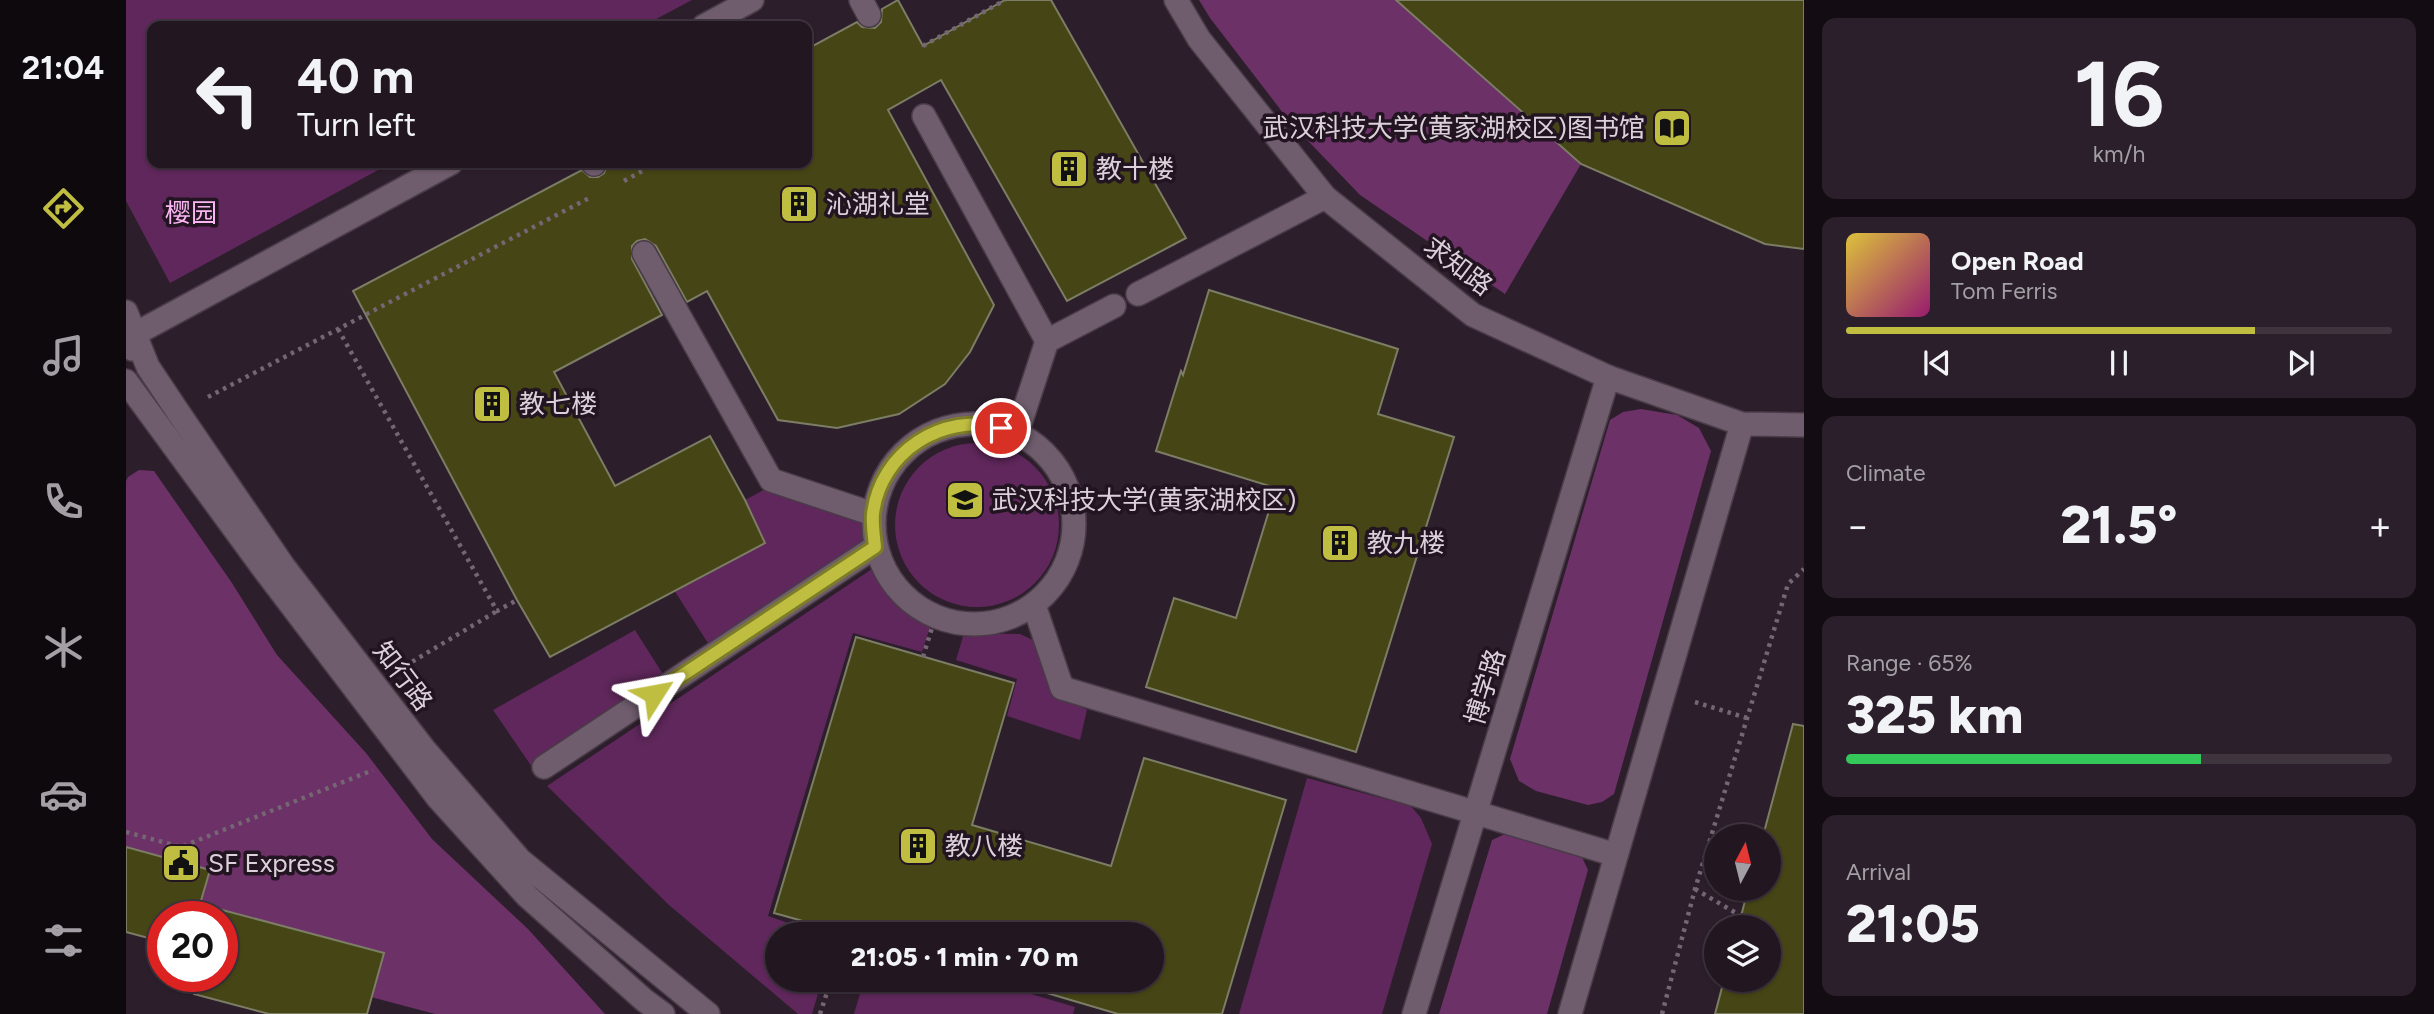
<!DOCTYPE html>
<html lang="en">
<head>
<meta charset="utf-8">
<style>
  :root { --surface:#221621; --page:#2a1f2a; --text:#f1f3f6; --muted:#a29fa5; --line:#3f353f; --accent:#bfbe41 }
  body { margin:0; font-family:Figtree,"Noto Sans SC",sans-serif; background:var(--page); color:var(--text); height:100vh; display:flex; flex-direction:column; font-size:26px; white-space:nowrap }
  * { box-sizing:border-box; margin:0 }
  p { font-size:23px; color:var(--muted) }
  .icon { flex:none; width:38px; height:38px; fill:none; stroke:currentColor; stroke-width:2; stroke-linecap:round; stroke-linejoin:round }
  .map { position:relative; flex:1; overflow:hidden }
  .drawer { display:flex; flex-direction:column; gap:18px; padding:18px; background:#130c12; width:630px }
  .drawer>* { flex:none }
  .top-card { position:absolute; left:21px; top:21px; width:665px; height:147px; border-radius:14px; box-shadow:0 2px 5px #0004,0 0 0 2px var(--line); background:#221621; color:var(--text); overflow:hidden }
  .needle { width:46px; rotate:7deg }
  .fabs { position:absolute; left:1578px; top:824px; display:grid; gap:14px }
  .fabs a { display:grid; place-items:center; width:77px; height:77px; border-radius:50%; background:var(--surface); box-shadow:0 2px 5px #0004,0 0 0 2px var(--line); font-size:35px }
  .speed { position:absolute; left:21px; top:901px; display:flex; gap:14px; font-size:35px; font-weight:700; text-align:center }
  .speed>* { display:grid; place-content:center; width:91px; height:91px; border-radius:50%; background:var(--surface); box-shadow:0 2px 5px #0004,0 0 0 2px var(--line); line-height:1 }
  .speed .limit { border:10px solid #d22; background:#fff; color:#111 }
  .pin { position:absolute; display:grid; place-items:center; width:60px; height:60px; color:#fff; margin:-30px; border:4px solid #fff; border-radius:50%; box-shadow:0 2px 7px #0007 }
  .me { position:absolute; width:77px; margin:-38px; rotate:56deg; stroke-linejoin:round; filter:drop-shadow(0 0 5px #0008) }
  .turn { display:flex; align-items:center; gap:24px; height:147px; padding:0 35px; font-size:32px }
  .turn .icon { width:91px; height:91px; stroke-width:2.5 }
  .turn b { display:block; font-size:49px; line-height:60px }
  .big { font-size:52px; font-weight:800; line-height:1.1 }
  .drawer .widget { flex:1; display:flex; flex-direction:column; justify-content:center; gap:10px; min-width:0; padding:0 24px; border-radius:14px; background:var(--page) }
  .drawer .dial { align-items:center; gap:0 }
  .dial b { font-size:91px; line-height:1 }
  .song { display:flex; align-items:center; gap:21px }
  .cover { width:84px; height:84px; border-radius:10px; background:linear-gradient(135deg,hsl(50 70% 55%),hsl(320 70% 35%)) }
  .played { height:7px; border-radius:4px; background:linear-gradient(90deg,var(--accent) 75%,var(--line) 75%) }
  .keys { display:flex; justify-content:space-around; direction:ltr }
  .heat { display:flex; justify-content:space-between; align-items:center; font-size:38px; direction:ltr }
  .charge { height:10px; border-radius:5px; background:linear-gradient(90deg,#34c759 65%,var(--line) 0) }
  .trip { position:absolute; left:639px; top:922px; width:399px; height:70px; border-radius:35px; background:var(--surface); box-shadow:0 2px 5px #0004,0 0 0 2px var(--line); font-weight:800; line-height:70px; text-align:center }
  main { display:flex; flex:1; min-height:0 }
  .menu { display:flex; flex-direction:column; width:126px; justify-content:space-around; align-items:center; background:#0e090d; color:var(--muted) }
  .menu .icon { width:49px; height:49px }
  .menu .selected { color:var(--accent) }
  .menu b { font-size:32px; color:var(--text) }
  .map>svg:first-child { display:block }
  .green { fill:#5f275b }
  .forest { fill:#6c3167 }
  .building { fill:#454516; stroke:#7c7d65; stroke-width:2 }
  .lines { fill:none; stroke-linecap:round; stroke-linejoin:round }
  .service-casing { stroke:#493c47; stroke-width:26 }
  .path { stroke:#746773; stroke-width:4.5; stroke-dasharray:3.5 5; stroke-linecap:butt }
  .service { stroke:#6f5c6d; stroke-width:23 }
  .route-casing { stroke:#7c7c2a; stroke-width:18 }
  .route { stroke:#bfbe41; stroke-width:12 }
  .labels { text-anchor:middle; stroke-width:7; stroke-linejoin:round; paint-order:stroke }
  .poi-label { font-size:26px; fill:#dcd1da; stroke:#231422; text-anchor:start }
  .park-label { font-size:26px; fill:#fab5f3; stroke:#231422 }
  .street-label { font-size:26px; fill:#dcd1da; stroke:#231422 }
</style>
</head>
<body>
<main>
<nav class="menu">
<b>21:04</b>
<svg class="icon selected" aria-label="directions" viewBox="0 0 24 24"><path d="M12 3l9 9-9 9-9-9zM9 14v-3h6M13 9l2 2-2 2"/></svg>
<svg class="icon" aria-label="music" viewBox="0 0 24 24"><path d="M9 18V5l10-2v13"/><circle cx="6" cy="18" r="3"/><circle cx="16" cy="16" r="3"/></svg>
<svg class="icon" aria-label="phone" viewBox="0 0 24 24"><path d="M5 4h4l2 5-3 2q2 4 5 5l2-3 5 2v4C11 20 4 13 5 4z"/></svg>
<svg class="icon" aria-label="climate" viewBox="0 0 24 24"><path d="M12 3v18M4 7l16 10M4 17L20 7"/></svg>
<svg class="icon" aria-label="car" viewBox="0 0 24 24"><path d="M5 17H2v-5l4-1 3-4h7l3 4 3 1v5h-3M9 17h6M6 11h13"/><circle cx="7" cy="17" r="2"/><circle cx="17" cy="17" r="2"/></svg>
<svg class="icon" aria-label="filters" viewBox="0 0 24 24"><path d="M4 7h16M4 17h16"/><circle cx="9" cy="7" r="2"/><circle cx="15" cy="17" r="2"/></svg>
</nav>
<div class="map">
<svg width="1678" height="1014" viewBox="0 0 1678 1014">
  <rect width="100%" height="100%" fill="#2d1e2c"/>
  <g class="green">
    <polygon points="0,0 566,0 517,26 26,26 26,163 265,163 44,283 0,201"/>
    <circle cx="851" cy="525" r="82"/>
    <polygon points="647,485 741,519 745,543 585,648 548,590 638,543 619,500"/>
    <polygon points="749,567 780,602 807,618 796,652 727,633 642,916 694,934 651,934 651,980 696,980 686,1014 672,1014 543,905 421,786"/>
    <polygon points="509,630 540,679 406,767 367,710"/>
    <polygon points="838,633 894,634 907,640 934,695 961,710 954,740 881,716 891,679 830,660"/>
    <polygon points="1181,778 1285,806 1295,818 1306,844 1256,1014 1113,1014"/>
    <polygon points="738,980 858,980 949,1007 947,1014 728,1014"/>
  </g>
  <g class="forest">
    <polygon points="1073,0 1284,0 1373,91 1455,164 1379,294 1234,195 1164,122 1084,18"/>
    <polygon points="1515,409 1551,415 1573,428 1585,451 1488,794 1476,802 1462,805 1410,791 1393,781 1384,759 1484,420 1497,412"/>
    <polygon points="13,470 28,471 106,583 151,655 240,753 306,839 402,929 479,1014 309,1014 245,997 257,953 74,904 83,870 0,847 0,481 2,477"/>
    <polygon points="1381,833 1456,857 1462,870 1421,1014 1313,1014 1366,840"/>
  </g>
  <g class="building">
    <polygon points="772,0 797,46 879,0 925,0 1060,238 941,301 815,80 762,110 868,305 844,352 819,384 773,414 711,428 652,420 581,291 561,302 530,246 519,239 511,241 506,246 506,259 536,315 428,372 489,486 584,436 619,500 639,543 424,657 391,600 227,291 456,170 464,177 472,177 478,173 482,163 681,163 681,49 731,22 736,27 749,28 755,22 756,9"/>
    <polygon points="1270,0 1678,0 1678,249 1639,244 1455,164"/>
    <polygon points="1083,290 1272,349 1252,414 1328,437 1230,752 1020,687 1048,598 1110,618 1150,488 1030,451 1055,371 1057,375"/>
    <polygon points="730,637 888,683 846,825 985,866 1018,758 1160,800 1096,1014 992,1014 877,980 1026,980 1026,934 724,934 648,913"/>
    <polygon points="1667,724 1678,726 1678,1014 1589,1014 1598,980 1643,980 1643,928 1612,928 1622,889 1643,889 1643,836 1637,836"/>
    <polygon points="0,847 84,870 74,904 258,953 241,1014 143,1014 68,994 72,976 96,976 96,917 37,917 37,942 0,932"/>
  </g>
  <g class="lines">
    <defs>
      <g id="service">
        <polyline points="735,0 743,15"/>
        <polyline points="1050,0 1073,39 1199,197 1347,315 1482,377 1616,424 1678,425"/>
        <polyline points="578,26 626,0"/>
        <polyline points="798,116 921,341"/>
        <polyline points="467,163 468,164"/>
        <polyline points="518,253 645,480 747,514"/>
        <polyline points="1012,294 1199,197"/>
        <polyline points="0,312 22,367 52,412 158,567 298,749 394,860 582,1014"/>
        <polyline points="6,349 9,334 325,163"/>
        <polyline points="0,381 137,568 312,798 401,896 518,1000 537,1014"/>
        <circle cx="848" cy="524" r="100"/>
        <polyline points="891,433 921,341 988,306"/>
        <polyline points="908,605 936,688 1490,855"/>
        <polyline points="418,767 749,547"/>
        <polyline points="1288,1014 1482,377"/>
        <polyline points="1444,1014 1616,424"/>
      </g>
    </defs>
    <use href="#service" class="service-casing"/>
    <g class="path">
      <polyline points="797,46 879,0"/>
      <polyline points="498,181 516,171"/>
      <polyline points="212,329 371,611 391,600"/>
      <polyline points="82,397 465,197"/>
      <polyline points="797,657 809,618"/>
      <polyline points="279,666 371,611"/>
      <polyline points="1569,702 1621,718"/>
      <polyline points="0,832 55,847 247,770"/>
      <polyline points="1569,889 1615,916"/>
      <polyline points="719,934 720,933"/>
      <polyline points="694,1014 705,980"/>
      <polyline points="1536,1014 1569,889 1662,584 1678,569"/>
    </g>
    <use href="#service" class="service"/>
  </g>
  <g class="lines">
    <defs>
      <path id="route" d="M 528,694 L 749,547 C 748,536 746,524 747,514 C 754,452 817,412 875,428"/>
    </defs>
    <use href="#route" class="route-casing"/>
    <use href="#route" class="route"/>
  </g>
  <defs>
    <symbol id="library-square" viewBox="-11 -11 22 22"><rect x="-9" y="-9" width="18" height="18" rx="4" fill="#bfbe41" stroke="#231422"/><path d="M-6-4Q-3-5.5-.7-3.5V5Q-3 3-6 4ZM6-4Q3-5.5 .7-3.5V5Q3 3 6 4Z" fill="#111"/></symbol>
    <symbol id="building-square" viewBox="-11 -11 22 22"><rect x="-9" y="-9" width="18" height="18" rx="4" fill="#bfbe41" stroke="#231422"/><path d="M-4-6H4V6H1V3H-1V6H-4ZM-2.5-4.3h1.7v1.8h-1.7ZM.8-4.3h1.7v1.8H.8ZM-2.5-1h1.7V.8h-1.7ZM.8-1h1.7V.8H.8Z" fill="#111"/></symbol>
    <symbol id="university-square" viewBox="-11 -11 22 22"><rect x="-9" y="-9" width="18" height="18" rx="4" fill="#bfbe41" stroke="#231422"/><path d="M0-5L7-2L0 1L-7-2ZM-4 1L0 2.5L4 1V4Q0 6-4 4Z" fill="#111"/></symbol>
    <symbol id="civic-square" viewBox="-11 -11 22 22"><rect x="-9" y="-9" width="18" height="18" rx="4" fill="#bfbe41" stroke="#231422"/><path d="M-.6-6.5H3V-4.5H.6V-3L4-1V1h2V6H-6V1h2V-1L-.6-3ZM-1.2 2.5V6h2.4V2.5Z" fill="#111"/></symbol>
  </defs>
  <g fill-rule="evenodd">
    <use href="#library-square" x="1524" y="106" width="44" height="44"/>
    <use href="#building-square" x="921" y="147" width="44" height="44"/>
    <use href="#building-square" x="651" y="182" width="44" height="44"/>
    <use href="#building-square" x="344" y="382" width="44" height="44"/>
    <use href="#university-square" x="817" y="478" width="44" height="44"/>
    <use href="#building-square" x="1192" y="521" width="44" height="44"/>
    <use href="#building-square" x="770" y="824" width="44" height="44"/>
    <use href="#civic-square" x="33" y="841" width="44" height="44"/>
  </g>
  <g class="labels">
    <g class="poi-label">
      <text x="1519" y="137" text-anchor="end">武汉科技大学(黄家湖校区)图书馆</text>
      <text x="970" y="178">教十楼</text>
      <text x="700" y="213">沁湖礼堂</text>
      <text x="393" y="413">教七楼</text>
      <text x="866" y="509">武汉科技大学(黄家湖校区)</text>
      <text x="1241" y="552">教九楼</text>
      <text x="819" y="855">教八楼</text>
      <text x="82" y="872">SF Express</text>
    </g>
    <g class="park-label">
      <text x="65" y="222">樱园</text>
    </g>
    <g class="street-label">
      <text transform="translate(1332 266) rotate(37)" y="9">求知路</text>
      <text transform="translate(277 676) rotate(53)" y="9">知行路</text>
      <text transform="translate(1359 687) rotate(-73)" y="9">博学路</text>
    </g>
  </g>
</svg>
<div class="fabs">
<a><svg class="needle" viewBox="-14 -14 28 28"><path d="M0-13l5 13h-10z" fill="#e53935"/><path d="M0 13l5-13h-10z" fill="#a29fa5"/></svg></a>
<a><svg class="icon" aria-label="layers" viewBox="0 0 24 24"><path d="M12 4l9 5-9 5-9-5zM3 14l9 5 9-5"/></svg></a>
</div>
<div class="speed"><div class="limit">20</div></div>
<div class="pin" style="left:875px;top:428px;background:#d93025"><svg class="icon" aria-label="arrive" viewBox="0 0 24 24"><path d="M6 21V4h12l-3 4 3 4H6"/></svg></div>
<svg class="me" style="left:528px;top:694px" viewBox="-20 -20 40 40"><path d="M0-17L14 15 0 8-14 15z" fill="#bfbe41" stroke="#fff" stroke-width="4"/></svg>
<div class="trip">21:05 · 1 min · 70 m</div>
<div class="top-card">
<div class="turn"><svg class="icon" aria-label="left" viewBox="0 0 24 24"><path d="M17 20v-9H6M10 6l-5 5 5 5"/></svg><div><b>40 m</b>Turn left</div></div>
</div>
</div>
<section class="drawer">
<div class="widget dial"><b>16</b><p>km/h</p></div>
<div class="widget">
<div class="song"><i class="cover"></i><div><b>Open Road</b><p>Tom Ferris</p></div></div>
<div class="played"></div>
<div class="keys"><svg class="icon" aria-label="previous" viewBox="0 0 24 24"><path d="M18 5L8 12l10 7zM5 5v14"/></svg><svg class="icon" aria-label="pause" viewBox="0 0 24 24"><path d="M8 5v14M16 5v14"/></svg><svg class="icon" aria-label="next" viewBox="0 0 24 24"><path d="M6 5l10 7-10 7zM19 5v14"/></svg></div>
</div>
<div class="widget"><p>Climate</p>
<div class="heat"><a>−</a><b class="big">21.5°</b><a>+</a></div>
</div>
<div class="widget"><p>Range · 65%</p><b class="big">325 km</b><div class="charge"></div></div>
<div class="widget"><p>Arrival</p><b class="big">21:05</b></div>
</section>
</main>
</body>
</html>
